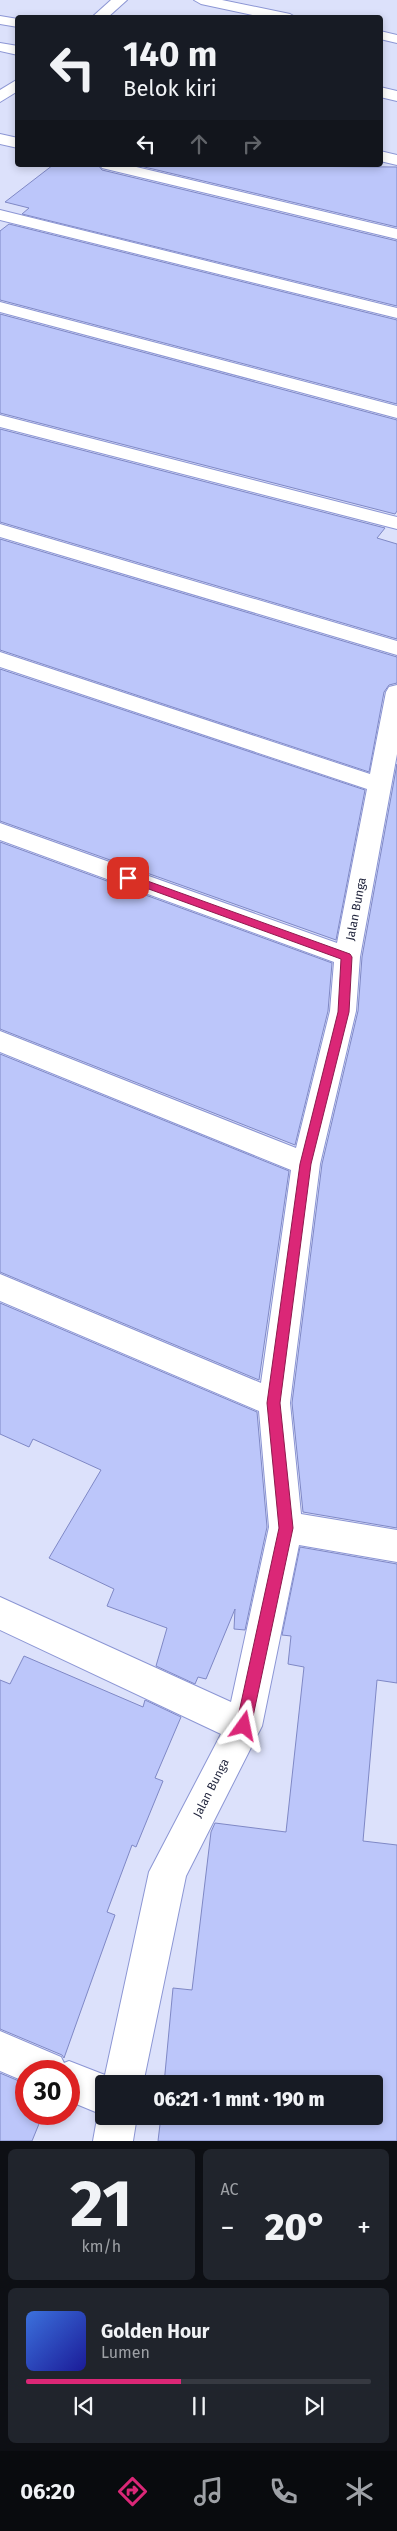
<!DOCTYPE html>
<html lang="id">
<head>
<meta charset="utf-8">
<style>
  :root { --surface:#171b24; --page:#20242c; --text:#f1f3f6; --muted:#9ea1a6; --line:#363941; --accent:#db2777 }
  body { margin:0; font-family:"Fira Sans",sans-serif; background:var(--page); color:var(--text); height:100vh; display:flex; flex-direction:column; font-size:19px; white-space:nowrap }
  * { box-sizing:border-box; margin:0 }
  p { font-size:16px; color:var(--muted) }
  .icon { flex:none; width:28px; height:28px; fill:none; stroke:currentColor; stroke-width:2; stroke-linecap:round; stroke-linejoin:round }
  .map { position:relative; height:2141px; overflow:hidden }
  .side { display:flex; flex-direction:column; gap:8px; padding:8px; background:#0d0f14; flex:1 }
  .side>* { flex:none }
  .top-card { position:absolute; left:15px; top:15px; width:368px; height:152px; border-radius:5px; box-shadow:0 2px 8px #0003; background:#171b24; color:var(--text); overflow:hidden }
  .speed { position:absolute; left:15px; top:2060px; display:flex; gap:10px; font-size:25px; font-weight:700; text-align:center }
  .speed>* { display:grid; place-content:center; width:65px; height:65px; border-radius:50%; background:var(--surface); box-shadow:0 2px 8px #0003; line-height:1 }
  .speed .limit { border:8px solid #d22; background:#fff; color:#111 }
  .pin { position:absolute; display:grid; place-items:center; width:42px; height:42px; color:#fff; margin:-21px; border-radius:10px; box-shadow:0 2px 8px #0006 }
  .me { position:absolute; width:55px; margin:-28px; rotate:12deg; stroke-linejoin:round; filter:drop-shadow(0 0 4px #0008) }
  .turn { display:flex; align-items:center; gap:18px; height:105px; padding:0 25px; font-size:22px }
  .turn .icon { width:65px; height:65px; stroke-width:2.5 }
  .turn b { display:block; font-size:35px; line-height:42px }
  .lanes { display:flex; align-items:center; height:48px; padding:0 25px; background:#0003; justify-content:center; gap:25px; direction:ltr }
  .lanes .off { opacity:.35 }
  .big { font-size:38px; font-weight:800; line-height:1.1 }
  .side .card { flex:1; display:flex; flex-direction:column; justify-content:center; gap:8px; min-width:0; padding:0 18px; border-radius:8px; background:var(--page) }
  .side .dial { align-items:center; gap:0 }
  .dial b { font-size:65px; line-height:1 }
  .song { display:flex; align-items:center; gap:15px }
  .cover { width:60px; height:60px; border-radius:8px; background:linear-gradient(135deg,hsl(220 70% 55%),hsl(240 70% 35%)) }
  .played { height:5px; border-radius:2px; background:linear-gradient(90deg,var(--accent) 45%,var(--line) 45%) }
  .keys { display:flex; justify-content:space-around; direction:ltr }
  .heat { display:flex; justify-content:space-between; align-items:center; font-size:28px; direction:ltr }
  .side .tiles { flex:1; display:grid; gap:8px; grid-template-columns:1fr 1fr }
  .card:last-child { grid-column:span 2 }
  .trip { position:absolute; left:95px; top:2075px; width:288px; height:50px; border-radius:5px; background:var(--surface); box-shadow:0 2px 8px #0003; font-weight:800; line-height:50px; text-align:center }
  .tab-bar { display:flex; height:80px; justify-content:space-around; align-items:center; background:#090b0e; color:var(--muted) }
  .tab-bar .icon { width:35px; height:35px }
  .tab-bar .on { color:var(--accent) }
  .tab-bar b { font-size:22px; color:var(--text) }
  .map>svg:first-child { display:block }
  .building { fill:#bcc6fa; stroke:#7f88c5 }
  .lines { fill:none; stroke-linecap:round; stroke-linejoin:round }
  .minor-casing { stroke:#8c96d4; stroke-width:2 }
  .minor { fill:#fff; fill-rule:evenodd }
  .route { fill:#db2777; stroke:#8e194d }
  .labels { text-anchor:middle; stroke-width:5; stroke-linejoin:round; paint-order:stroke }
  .street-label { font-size:12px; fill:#1e223a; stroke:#fff }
</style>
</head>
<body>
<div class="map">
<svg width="397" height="2141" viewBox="0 0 397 2141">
  <rect width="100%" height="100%" fill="#dce1fb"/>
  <g class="building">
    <polygon points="53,165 98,165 102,170 397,241 397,306 22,214 29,208 5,202"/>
    <polygon points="136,165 397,167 397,227"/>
    <polygon points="9,224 397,320 397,404 0,300 0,231"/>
    <polygon points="0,314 397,420 397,511 395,514 0,413"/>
    <polygon points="0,429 385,528 377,538 397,544 397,639 0,522"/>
    <polygon points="0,539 397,657 397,683 389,685 384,692 369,772 0,650"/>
    <polygon points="0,669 365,790 336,940 0,821"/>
    <polygon points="397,764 397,1528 303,1512 292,1403 322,1164 358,1011 362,957"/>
    <polygon points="0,842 332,963 328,1011 295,1145 0,1029"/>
    <polygon points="0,1054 289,1171 259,1380 0,1272"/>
    <polygon points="0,1303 257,1412 267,1527 245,1630 234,1629 235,1609 206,1679 198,1677 195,1684 156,1666 167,1628 107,1606 114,1589 49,1558 101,1470 33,1439 29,1447 0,1434"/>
    <polygon points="300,1547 397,1564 397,1683 377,1680 363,1841 397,1845 397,2141 158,2141 161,2116 374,2116 374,2084 164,2084 173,1988 192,1990 211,1832 215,1823 286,1832 304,1667 288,1664 291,1636 282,1635"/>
    <polygon points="24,1656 143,1707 145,1700 181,1717 155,1778 163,1781 136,1847 132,1845 107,1912 115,1915 64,2058 62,2055 0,2029 0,1680 10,1684"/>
    <polygon points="0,2073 26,2084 26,2114 43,2114 32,2141 0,2141"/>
  </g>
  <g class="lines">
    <defs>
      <g id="minor">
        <polygon points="111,0 127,0 107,18 91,18"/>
        <polygon points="194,0 222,0 290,14 297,18 266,18 201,4"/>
        <polygon points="0,16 18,19 18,27 0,24"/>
        <polygon points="380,31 397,35 397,43 380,39"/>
        <polygon points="0,43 18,46 18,55 0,51"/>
        <polygon points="18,79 18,91 0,102 0,90"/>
        <polygon points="380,87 397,91 397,101 380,97"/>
        <polygon points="0,134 18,138 18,148 0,144"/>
        <polygon points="380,151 397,155 397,165 380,161"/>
        <polygon points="100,165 128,165 397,229 397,239 102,168"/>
        <polygon points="0,210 397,308 397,318 0,220"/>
        <polygon points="0,302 397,406 397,418 0,312"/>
        <polygon points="0,415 397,517 397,529 0,427"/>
        <polygon points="0,524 397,641 397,655 0,537"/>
        <polygon points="0,652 370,774 386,692 389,687 397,685 397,754 360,957 356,1011 320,1164 290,1403 301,1514 397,1530 397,1562 299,1545 262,1726 186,1876 143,2084 104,2084 104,2116 137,2116 133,2141 93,2141 98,2113 69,2101 69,2071 26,2071 26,2082 0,2071 0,2031 61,2057 64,2063 69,2061 105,2075 149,1872 221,1734 0,1630 0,1597 231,1702 269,1527 259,1411 0,1301 0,1274 261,1383 291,1170 0,1052 0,1031 296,1148 330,1011 334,962 0,840 0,823 337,943 367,789 0,667"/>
      </g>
    </defs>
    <use href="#minor" class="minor-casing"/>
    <use href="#minor" class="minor"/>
  </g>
  <polygon class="route" points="128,874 350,954 352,957 349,1012 311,1164 280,1403 293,1528 251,1726 249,1731 244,1733 238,1731 236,1726 279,1528 267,1403 300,1164 338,1012 341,959 124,880 122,878"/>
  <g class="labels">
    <g class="street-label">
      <text transform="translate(356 909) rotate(-79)" y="4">Jalan Bunga</text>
      <text transform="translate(211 1788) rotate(-63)" y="4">Jalan Bunga</text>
    </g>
  </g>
</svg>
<div class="speed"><div class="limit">30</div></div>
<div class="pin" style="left:128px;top:878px;background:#d93025"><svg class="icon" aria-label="arrive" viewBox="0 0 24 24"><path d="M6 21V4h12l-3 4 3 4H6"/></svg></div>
<svg class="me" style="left:244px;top:1726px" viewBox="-20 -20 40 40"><path d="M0-17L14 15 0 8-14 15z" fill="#db2777" stroke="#fff" stroke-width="4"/></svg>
<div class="trip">06:21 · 1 mnt · 190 m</div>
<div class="top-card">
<div class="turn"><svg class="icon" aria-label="left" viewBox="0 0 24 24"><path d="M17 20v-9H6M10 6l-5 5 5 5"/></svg><div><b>140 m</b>Belok kiri</div></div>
<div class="lanes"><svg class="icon" aria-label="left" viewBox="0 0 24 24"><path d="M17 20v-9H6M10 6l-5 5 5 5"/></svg><svg class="icon off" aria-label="ahead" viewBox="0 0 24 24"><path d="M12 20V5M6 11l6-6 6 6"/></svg><svg class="icon off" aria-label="right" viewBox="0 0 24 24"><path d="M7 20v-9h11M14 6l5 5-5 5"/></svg></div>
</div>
</div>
<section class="side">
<div class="tiles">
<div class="card dial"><b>21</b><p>km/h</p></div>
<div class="card"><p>AC</p>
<div class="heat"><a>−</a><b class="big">20°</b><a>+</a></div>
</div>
<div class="card">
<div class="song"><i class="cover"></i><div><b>Golden Hour</b><p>Lumen</p></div></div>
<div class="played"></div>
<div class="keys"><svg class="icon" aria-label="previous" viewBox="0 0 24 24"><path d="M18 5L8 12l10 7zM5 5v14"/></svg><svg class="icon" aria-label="pause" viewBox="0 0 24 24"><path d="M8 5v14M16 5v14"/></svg><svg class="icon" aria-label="next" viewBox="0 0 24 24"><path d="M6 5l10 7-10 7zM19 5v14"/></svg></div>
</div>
</div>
</section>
<nav class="tab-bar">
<b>06:20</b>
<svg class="icon on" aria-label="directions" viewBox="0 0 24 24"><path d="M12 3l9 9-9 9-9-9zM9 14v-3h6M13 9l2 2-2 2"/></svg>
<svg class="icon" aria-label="music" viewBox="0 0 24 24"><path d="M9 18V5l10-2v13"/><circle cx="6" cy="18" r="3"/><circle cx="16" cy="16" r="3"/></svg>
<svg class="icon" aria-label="phone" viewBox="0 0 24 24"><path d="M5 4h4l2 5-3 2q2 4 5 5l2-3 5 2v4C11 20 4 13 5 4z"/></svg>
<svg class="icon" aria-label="climate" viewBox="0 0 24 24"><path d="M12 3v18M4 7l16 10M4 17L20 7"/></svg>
</nav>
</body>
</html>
